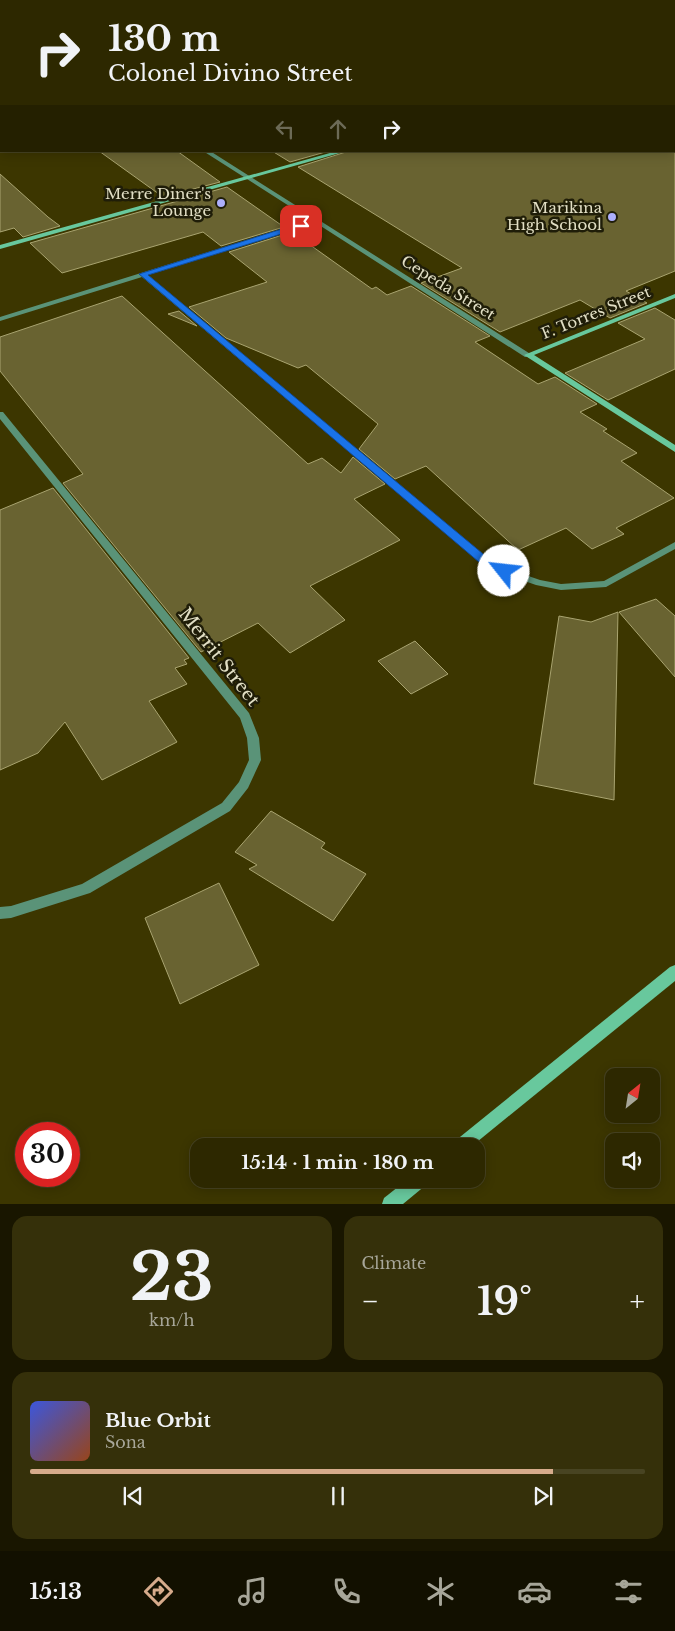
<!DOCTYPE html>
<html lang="en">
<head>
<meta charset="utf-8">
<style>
  :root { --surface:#2d2800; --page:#35300a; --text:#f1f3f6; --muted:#a7a699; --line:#484422; --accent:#d6ab8b }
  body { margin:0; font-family:"Libre Baskerville",serif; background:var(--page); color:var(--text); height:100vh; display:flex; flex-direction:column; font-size:19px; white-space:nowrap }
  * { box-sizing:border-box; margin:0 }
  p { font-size:16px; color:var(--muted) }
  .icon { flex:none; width:28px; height:28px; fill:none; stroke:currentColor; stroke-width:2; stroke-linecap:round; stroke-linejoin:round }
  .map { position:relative; height:1204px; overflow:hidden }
  .sheet { display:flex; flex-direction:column; gap:12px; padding:12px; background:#191600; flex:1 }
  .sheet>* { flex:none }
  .top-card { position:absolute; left:0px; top:0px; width:675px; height:152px; box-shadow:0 2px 12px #0003,0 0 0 1px var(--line); background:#2d2800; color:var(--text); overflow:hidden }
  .needle { width:32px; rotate:30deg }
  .fabs { position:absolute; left:605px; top:1068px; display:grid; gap:10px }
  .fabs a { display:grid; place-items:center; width:55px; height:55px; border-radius:10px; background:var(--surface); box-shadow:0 2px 12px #0003,0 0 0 1px var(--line); font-size:25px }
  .speed { position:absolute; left:15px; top:1122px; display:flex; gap:10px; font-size:25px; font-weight:700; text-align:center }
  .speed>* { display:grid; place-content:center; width:65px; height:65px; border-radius:50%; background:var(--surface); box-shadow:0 2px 12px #0003,0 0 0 1px var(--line); line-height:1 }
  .speed .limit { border:8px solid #d22; background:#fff; color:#111 }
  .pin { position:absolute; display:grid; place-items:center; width:42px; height:42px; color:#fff; margin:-21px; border-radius:10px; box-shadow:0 2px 8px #0006 }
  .me { position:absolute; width:55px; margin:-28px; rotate:299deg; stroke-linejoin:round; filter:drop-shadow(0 0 4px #0008) }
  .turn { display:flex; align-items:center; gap:18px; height:105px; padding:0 25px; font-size:22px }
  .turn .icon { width:65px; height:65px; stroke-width:2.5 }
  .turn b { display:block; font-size:35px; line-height:42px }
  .lanes { display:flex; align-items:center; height:48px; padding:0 25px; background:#0003; justify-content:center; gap:25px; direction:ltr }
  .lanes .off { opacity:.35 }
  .big { font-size:38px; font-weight:700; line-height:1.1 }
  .sheet .tile { flex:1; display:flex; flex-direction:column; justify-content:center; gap:8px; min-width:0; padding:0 18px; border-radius:15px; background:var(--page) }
  .sheet .dial { align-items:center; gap:0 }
  .dial b { font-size:65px; line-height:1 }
  .song { display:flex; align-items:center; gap:15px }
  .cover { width:60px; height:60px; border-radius:8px; background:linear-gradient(135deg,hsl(230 70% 55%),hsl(20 70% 35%)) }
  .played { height:5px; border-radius:2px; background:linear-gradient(90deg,var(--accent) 85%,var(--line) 85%) }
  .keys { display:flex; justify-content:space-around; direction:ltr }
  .heat { display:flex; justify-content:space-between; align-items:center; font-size:28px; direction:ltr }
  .sheet .tiles { flex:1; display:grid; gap:12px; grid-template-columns:1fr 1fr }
  .tile:last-child { grid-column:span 2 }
  .trip { position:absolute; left:190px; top:1138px; width:295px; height:50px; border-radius:15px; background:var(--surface); box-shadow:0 2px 12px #0003,0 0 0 1px var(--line); font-weight:700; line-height:50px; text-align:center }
  .tab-bar { display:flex; height:80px; justify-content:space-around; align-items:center; background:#121000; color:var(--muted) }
  .tab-bar .icon { width:35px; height:35px }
  .tab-bar .on { color:var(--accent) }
  .tab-bar b { font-size:22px; color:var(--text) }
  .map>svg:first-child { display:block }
  .building { fill:#696331; stroke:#a9a470 }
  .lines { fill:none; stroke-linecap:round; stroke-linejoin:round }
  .street { fill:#5a9378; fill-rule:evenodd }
  .secondary { fill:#68c89d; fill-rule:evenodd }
  .route { fill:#1a73e8; stroke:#114b97 }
  .poi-dot { fill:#adaffb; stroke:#1f1d08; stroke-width:2 }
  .labels { text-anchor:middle; stroke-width:5; stroke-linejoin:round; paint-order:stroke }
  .far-poi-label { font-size:15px; fill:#e1dec4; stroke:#1f1d08; text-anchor:end }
  .far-street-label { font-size:15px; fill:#e1dec4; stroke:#1f1d08 }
  .street-label { font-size:18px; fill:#e1dec4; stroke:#1f1d08 }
</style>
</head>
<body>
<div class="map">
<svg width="675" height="1204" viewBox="0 0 675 1204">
  <rect width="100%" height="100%" fill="#3c3600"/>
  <g class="building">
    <polygon points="99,151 177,151 220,182 163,197"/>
    <polygon points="272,151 329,151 290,162"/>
    <polygon points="349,151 675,151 675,271 626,291 647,303 610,318 580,300 500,332 421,283 462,268 298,167"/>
    <polygon points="0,174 48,217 60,226 23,237 14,228 0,232"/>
    <polygon points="227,187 284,227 221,246 203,232 62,273 30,243"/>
    <polygon points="292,232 372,289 376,287 387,295 411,286 490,336 475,342 538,384 555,377 597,404 580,412 607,429 603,431 637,453 621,461 674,498 616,528 624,534 592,549 566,528 518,550 426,466 395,479 359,449 378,424 306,365 298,368 226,338 189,307 267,282 229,252"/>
    <polygon points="122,296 308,464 322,458 341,473 353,457 385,484 354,499 400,540 310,586 345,620 290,653 258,623 201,652 63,483 83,474 0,371 0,337"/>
    <polygon points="655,308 675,320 675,369 608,400 565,373 645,339 618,323"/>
    <polygon points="179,311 197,326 168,314"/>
    <polygon points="53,488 189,658 184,660 187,664 175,668 187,684 149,701 177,742 102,780 65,722 38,753 0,770 0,510"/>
    <polygon points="656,599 675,616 675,677 619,612"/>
    <polygon points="618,612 614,800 534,784 559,616 591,622"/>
    <polygon points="415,641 448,674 411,694 378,661"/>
    <polygon points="271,811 325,843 321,848 366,874 333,921 249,869 257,865 235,852"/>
    <polygon points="219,883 259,965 180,1004 145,918"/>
  </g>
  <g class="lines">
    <g class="street">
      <rect x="0" y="4" width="1" height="2"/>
      <polygon points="203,151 210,151 532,355 531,357 525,357 316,223 148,275 493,564 540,580 561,584 604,581 675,542 675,549 606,587 561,590 536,585 487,568 142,277 0,321 0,317 311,220"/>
      <polygon points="0,412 3,412 249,713 259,738 261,760 248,788 230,811 90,893 11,918 0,919 0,907 11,906 82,884 222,803 239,782 249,760 247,738 240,718 0,419"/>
    </g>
    <g class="secondary">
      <rect x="0" y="116" width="1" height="4"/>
      <polygon points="337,151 347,151 0,249 0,245"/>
      <polygon points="675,294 675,298 534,355 675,445 675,452 524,355"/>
      <polygon points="675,965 675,981 472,1146 452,1146 455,1141 670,967"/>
      <polygon points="408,1179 428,1179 426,1185 403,1204 382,1204 384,1198"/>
    </g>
  </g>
  <polygon class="route" points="301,223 304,227 148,275 494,563 508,568 508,574 504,575 486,568 139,274"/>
  <g class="poi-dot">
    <circle cx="221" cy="203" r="5"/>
    <circle cx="612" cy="217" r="5"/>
  </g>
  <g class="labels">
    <g class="far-poi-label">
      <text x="211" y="199">Merre Diner's<tspan x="211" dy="17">Lounge</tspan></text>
      <text x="602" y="213">Marikina<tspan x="602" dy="17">High School</tspan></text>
    </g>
    <g class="far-street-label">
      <text transform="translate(448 288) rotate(32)" y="5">Cepeda Street</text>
      <text transform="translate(596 313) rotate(-22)" y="5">F. Torres Street</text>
    </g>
    <g class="street-label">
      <text transform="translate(219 657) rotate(52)" y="6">Merrit Street</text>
    </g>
  </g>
</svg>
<div class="fabs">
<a><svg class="needle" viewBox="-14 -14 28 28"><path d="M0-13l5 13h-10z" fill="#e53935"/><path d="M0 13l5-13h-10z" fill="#a7a699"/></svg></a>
<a><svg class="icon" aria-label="sound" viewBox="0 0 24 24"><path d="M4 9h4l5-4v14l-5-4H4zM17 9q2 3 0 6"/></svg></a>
</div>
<div class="speed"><div class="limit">30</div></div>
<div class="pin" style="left:301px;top:226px;background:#d93025"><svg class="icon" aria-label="arrive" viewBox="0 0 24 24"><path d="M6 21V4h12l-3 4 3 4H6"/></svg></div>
<svg class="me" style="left:504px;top:571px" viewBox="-20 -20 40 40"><circle r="19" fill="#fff"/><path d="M0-13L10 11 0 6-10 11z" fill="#1a73e8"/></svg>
<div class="trip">15:14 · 1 min · 180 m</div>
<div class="top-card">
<div class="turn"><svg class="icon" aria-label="right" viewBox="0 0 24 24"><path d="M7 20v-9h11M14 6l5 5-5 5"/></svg><div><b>130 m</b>Colonel Divino Street</div></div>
<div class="lanes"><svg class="icon off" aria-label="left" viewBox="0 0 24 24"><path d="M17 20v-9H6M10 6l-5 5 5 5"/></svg><svg class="icon off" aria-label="ahead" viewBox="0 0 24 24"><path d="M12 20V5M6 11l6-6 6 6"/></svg><svg class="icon" aria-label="right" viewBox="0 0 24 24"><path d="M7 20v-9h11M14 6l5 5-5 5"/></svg></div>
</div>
</div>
<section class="sheet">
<div class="tiles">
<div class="tile dial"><b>23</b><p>km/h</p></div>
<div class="tile"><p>Climate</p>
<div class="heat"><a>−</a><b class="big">19°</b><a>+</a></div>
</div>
<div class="tile">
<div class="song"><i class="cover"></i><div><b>Blue Orbit</b><p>Sona</p></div></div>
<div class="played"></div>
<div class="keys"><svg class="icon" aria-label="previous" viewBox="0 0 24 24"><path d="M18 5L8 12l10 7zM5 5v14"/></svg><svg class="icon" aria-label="pause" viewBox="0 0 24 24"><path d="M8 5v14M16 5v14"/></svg><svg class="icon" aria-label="next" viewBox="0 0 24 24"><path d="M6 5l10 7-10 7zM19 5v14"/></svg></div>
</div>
</div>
</section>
<nav class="tab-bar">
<b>15:13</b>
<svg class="icon on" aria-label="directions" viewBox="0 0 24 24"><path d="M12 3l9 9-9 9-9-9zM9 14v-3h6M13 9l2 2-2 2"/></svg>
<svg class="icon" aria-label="music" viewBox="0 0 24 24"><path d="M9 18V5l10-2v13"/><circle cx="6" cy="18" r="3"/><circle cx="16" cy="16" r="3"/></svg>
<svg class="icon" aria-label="phone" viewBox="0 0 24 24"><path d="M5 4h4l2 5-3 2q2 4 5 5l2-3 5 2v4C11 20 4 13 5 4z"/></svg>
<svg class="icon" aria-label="climate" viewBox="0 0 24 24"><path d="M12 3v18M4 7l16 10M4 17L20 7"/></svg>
<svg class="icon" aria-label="car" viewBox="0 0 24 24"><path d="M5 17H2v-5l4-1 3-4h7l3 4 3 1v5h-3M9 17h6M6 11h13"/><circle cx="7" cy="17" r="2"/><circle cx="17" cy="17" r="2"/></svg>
<svg class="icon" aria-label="filters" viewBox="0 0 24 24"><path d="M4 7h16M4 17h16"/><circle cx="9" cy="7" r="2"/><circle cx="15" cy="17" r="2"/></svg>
</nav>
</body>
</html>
